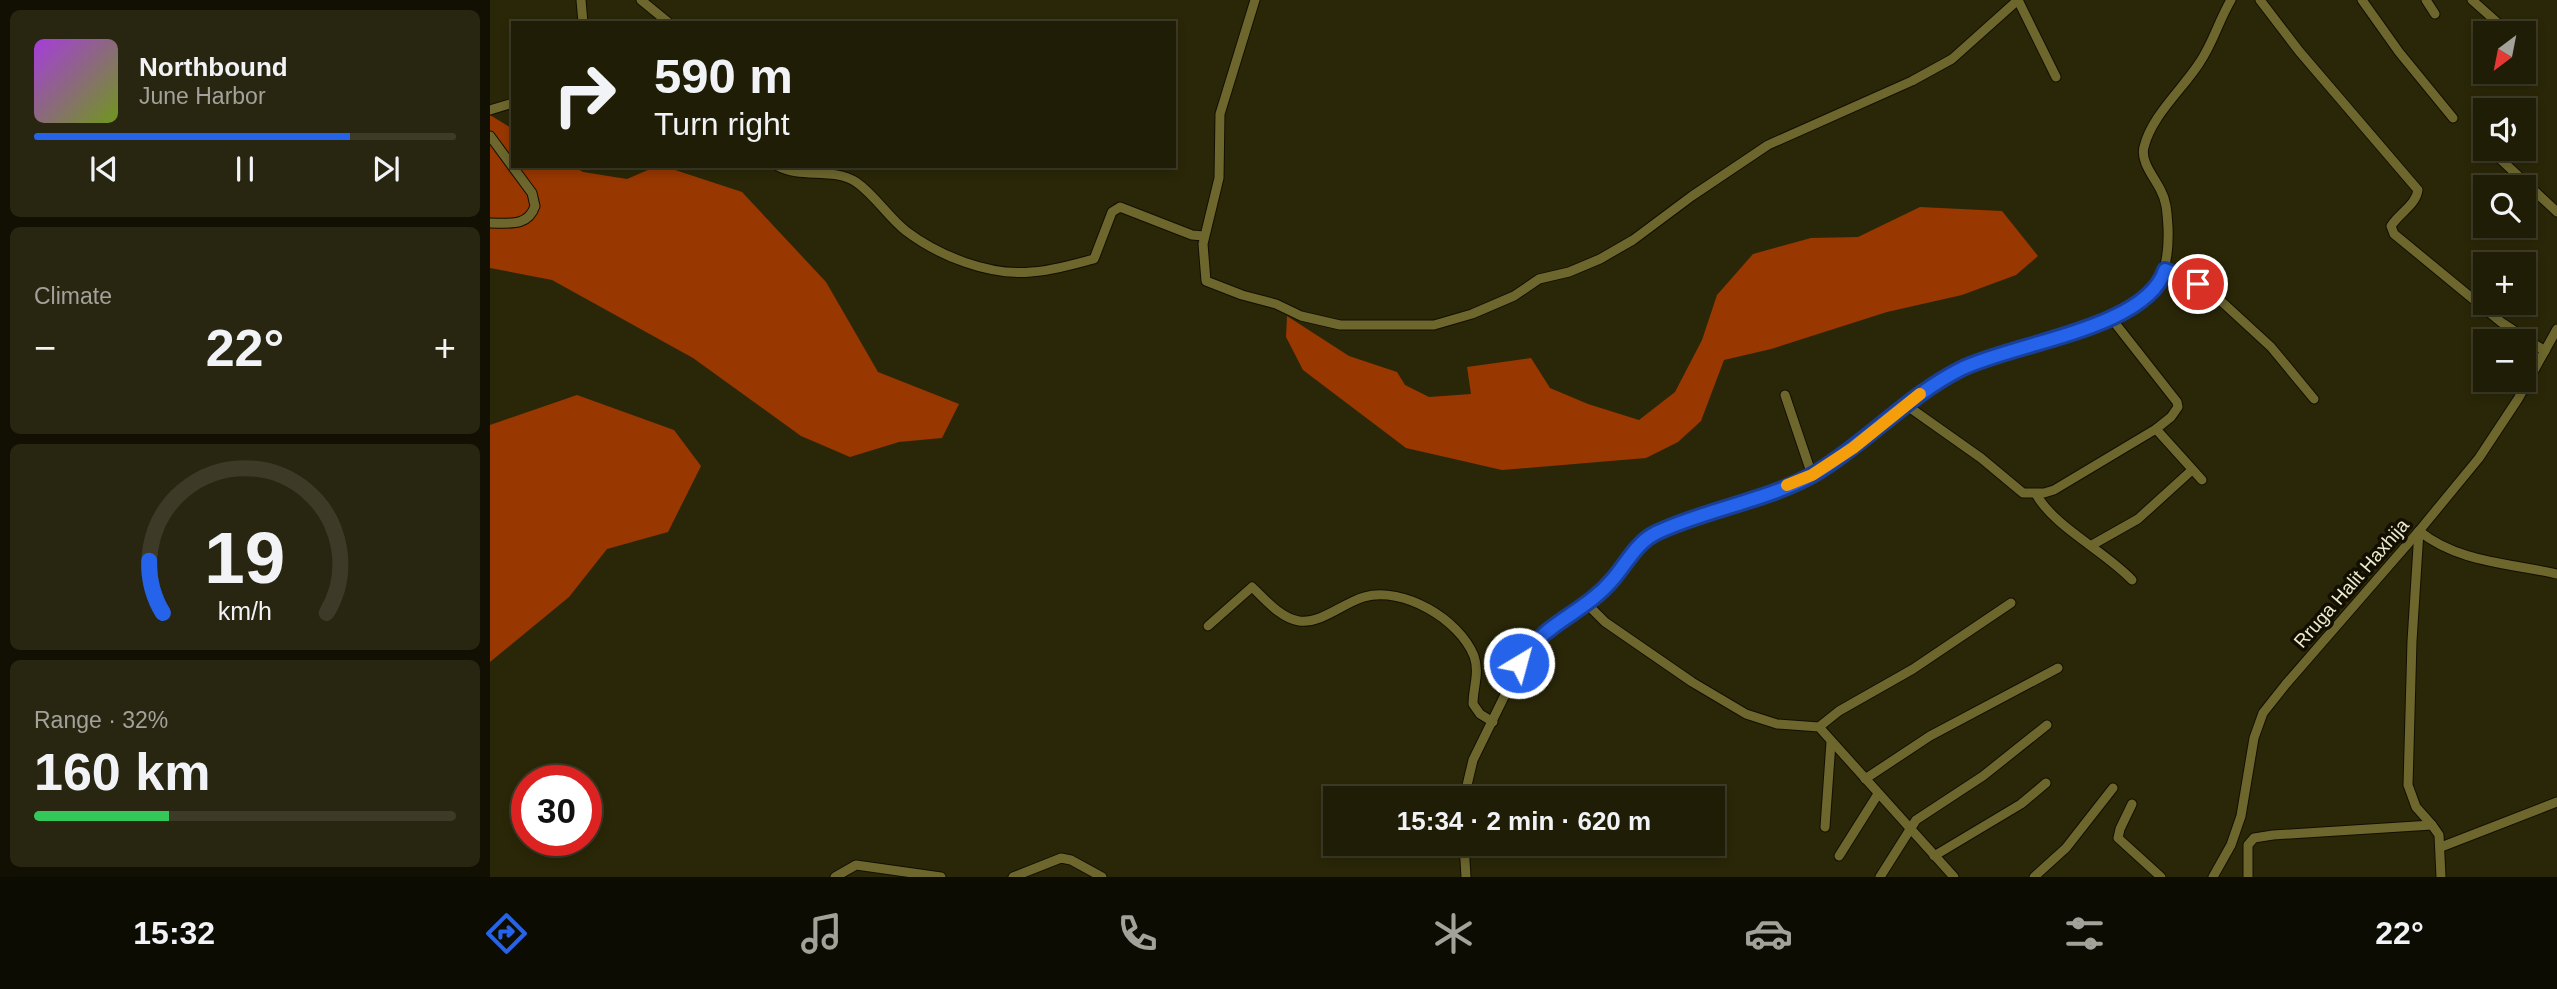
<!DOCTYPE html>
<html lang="en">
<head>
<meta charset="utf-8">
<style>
  :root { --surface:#201d06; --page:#282610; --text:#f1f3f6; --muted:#a2a29b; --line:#3d3b28; --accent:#2563eb }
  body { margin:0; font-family:Arial,sans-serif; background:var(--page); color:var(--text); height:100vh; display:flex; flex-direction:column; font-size:26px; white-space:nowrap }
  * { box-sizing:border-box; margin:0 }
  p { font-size:23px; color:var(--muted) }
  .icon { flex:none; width:38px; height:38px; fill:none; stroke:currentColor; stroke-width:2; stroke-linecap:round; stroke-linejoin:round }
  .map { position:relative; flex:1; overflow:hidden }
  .details { display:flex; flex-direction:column; gap:10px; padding:10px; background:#121003; width:490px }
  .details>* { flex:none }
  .banner { position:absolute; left:21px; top:21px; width:665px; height:147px; border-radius:0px; box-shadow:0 4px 10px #0003,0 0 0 2px var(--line); background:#201d06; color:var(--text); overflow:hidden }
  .needle { width:46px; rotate:212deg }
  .buttons { position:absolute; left:1983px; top:21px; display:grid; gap:14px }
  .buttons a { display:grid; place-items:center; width:63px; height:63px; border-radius:0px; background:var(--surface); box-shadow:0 4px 10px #0003,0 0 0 2px var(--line); font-size:35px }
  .speed { position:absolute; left:21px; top:765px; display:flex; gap:14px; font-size:35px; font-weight:700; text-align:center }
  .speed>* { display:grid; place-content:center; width:91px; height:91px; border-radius:50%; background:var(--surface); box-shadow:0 4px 10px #0003,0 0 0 2px var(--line); line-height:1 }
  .speed .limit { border:10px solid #d22; background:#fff; color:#111 }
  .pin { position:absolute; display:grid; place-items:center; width:60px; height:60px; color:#fff; margin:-30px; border:4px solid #fff; border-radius:50%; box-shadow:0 2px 7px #0007 }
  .me { position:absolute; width:77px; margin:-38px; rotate:37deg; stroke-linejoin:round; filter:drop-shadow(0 0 5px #0008) }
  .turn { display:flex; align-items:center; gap:24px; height:147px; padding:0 28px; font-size:32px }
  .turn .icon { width:91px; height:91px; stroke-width:2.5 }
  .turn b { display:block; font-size:49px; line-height:60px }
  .big { font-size:52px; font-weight:600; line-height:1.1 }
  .details .tile { flex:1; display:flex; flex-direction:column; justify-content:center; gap:10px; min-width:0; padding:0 24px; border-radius:10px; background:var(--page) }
  .details .dial { align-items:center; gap:0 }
  .dial svg { height:182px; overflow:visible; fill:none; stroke:var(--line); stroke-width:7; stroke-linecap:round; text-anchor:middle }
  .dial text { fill:var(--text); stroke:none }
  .song { display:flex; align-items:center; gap:21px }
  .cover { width:84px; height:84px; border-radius:10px; background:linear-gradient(135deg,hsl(280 70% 55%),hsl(80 70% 35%)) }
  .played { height:7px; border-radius:4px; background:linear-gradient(90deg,var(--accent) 75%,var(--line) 75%) }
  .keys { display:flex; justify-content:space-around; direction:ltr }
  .heat { display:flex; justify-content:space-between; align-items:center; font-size:38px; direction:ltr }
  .charge { height:10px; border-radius:5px; background:linear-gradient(90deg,#34c759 32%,var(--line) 0) }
  .trip { position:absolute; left:833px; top:786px; width:402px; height:70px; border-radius:0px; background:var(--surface); box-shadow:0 4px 10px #0003,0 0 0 2px var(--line); font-weight:600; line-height:70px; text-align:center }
  .tab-bar { display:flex; height:112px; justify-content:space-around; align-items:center; background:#0d0c02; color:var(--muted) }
  .tab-bar .icon { width:49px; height:49px }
  .tab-bar .on { color:var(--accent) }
  .tab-bar b { font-size:32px; color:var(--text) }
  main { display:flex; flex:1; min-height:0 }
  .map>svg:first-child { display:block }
  .forest { fill:#983700 }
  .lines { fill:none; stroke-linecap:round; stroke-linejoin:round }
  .minor-casing { stroke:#130f00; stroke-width:11 }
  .minor { stroke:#6d672e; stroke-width:9 }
  .route-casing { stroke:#184099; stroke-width:18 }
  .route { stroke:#2563eb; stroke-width:12 }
  .slow { stroke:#f59e0b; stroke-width:12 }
  .labels { text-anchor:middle; stroke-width:7; stroke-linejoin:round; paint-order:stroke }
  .street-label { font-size:19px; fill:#edeacd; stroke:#120f00 }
</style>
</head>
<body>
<main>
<section class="details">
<div class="tile">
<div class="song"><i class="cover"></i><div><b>Northbound</b><p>June Harbor</p></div></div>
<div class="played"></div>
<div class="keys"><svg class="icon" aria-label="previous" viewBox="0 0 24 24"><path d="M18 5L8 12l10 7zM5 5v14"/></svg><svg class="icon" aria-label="pause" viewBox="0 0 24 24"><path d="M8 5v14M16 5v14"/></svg><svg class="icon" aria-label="next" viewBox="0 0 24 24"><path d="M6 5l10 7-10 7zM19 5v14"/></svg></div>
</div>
<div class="tile"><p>Climate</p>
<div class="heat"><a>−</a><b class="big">22°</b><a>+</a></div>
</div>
<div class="tile dial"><svg viewBox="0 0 100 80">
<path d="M14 69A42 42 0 1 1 86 69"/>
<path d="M14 69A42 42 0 0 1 8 46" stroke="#2563eb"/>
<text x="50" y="56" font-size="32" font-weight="700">19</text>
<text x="50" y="72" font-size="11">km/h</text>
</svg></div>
<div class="tile"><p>Range · 32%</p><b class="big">160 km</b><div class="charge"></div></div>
</section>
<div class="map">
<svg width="2067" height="877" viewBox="0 0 2067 877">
  <rect width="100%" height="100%" fill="#2a2708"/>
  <g class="forest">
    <polygon points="0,115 23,129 23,166 83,166 93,172 137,179 167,166 173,166 252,192 336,282 388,372 469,404 452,438 409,442 360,457 311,436 203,358 62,280 0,268"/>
    <polygon points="1430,207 1512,211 1548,256 1526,275 1472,295 1397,312 1281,349 1234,360 1211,421 1188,442 1156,458 1012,470 916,448 813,370 796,337 797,316 859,356 907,372 915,385 939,397 981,394 977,367 1041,358 1060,388 1098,404 1149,420 1185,392 1212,340 1227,295 1263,254 1321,238 1368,237"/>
    <polygon points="87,395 184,430 211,466 178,532 117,549 79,597 0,662 0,425"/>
  </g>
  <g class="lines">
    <defs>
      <g id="minor">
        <polyline points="91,0 93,23"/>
        <polyline points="151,0 179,23"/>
        <polyline points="765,0 730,114 729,178 713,244 716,281 752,295 786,304 811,316 850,325 944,325 982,314 1024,296 1049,279 1079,272 1110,259 1143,240 1202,196 1278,145 1422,81 1462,59 1528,0"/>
        <polyline points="1528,0 1566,77"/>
        <path d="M 1770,0 L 1809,51 L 1928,190 C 1926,205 1909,213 1901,226 L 1904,234 L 2011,322 L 2055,351"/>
        <polyline points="1872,0 1909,52 1963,118"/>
        <polyline points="1936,0 1945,14"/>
        <polyline points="1982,0 2019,33"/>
        <polyline points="0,110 23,103"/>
        <path d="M 0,136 L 42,193 L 45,206 C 38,227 19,223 0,223"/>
        <polyline points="2007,156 2067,212"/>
        <path d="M 288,166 C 311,179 343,167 366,182 C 385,195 398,217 416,231 C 449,256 499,276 541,272 C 562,271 584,264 604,259 L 622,212 L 630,207 L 702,235 L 714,236"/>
        <polyline points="1675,270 1697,278 1719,290 1781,347 1824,399"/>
        <polyline points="1295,395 1322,475"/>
        <polyline points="1416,405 1491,458 1533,493 1554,493 1564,490 1666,429 1681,417 1688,407 1687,402 1621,318"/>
        <polyline points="1666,429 1712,480"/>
        <path d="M 1546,494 C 1564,527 1615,551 1642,580"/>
        <polyline points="1929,531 1922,641 1918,785 1926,807 1942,825"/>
        <path d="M 1929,531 C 1969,563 2020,563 2067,574"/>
        <polyline points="1602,545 1648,519 1702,470"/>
        <polyline points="1096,603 1115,622 1202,682 1256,714 1287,724 1329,727 1464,877"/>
        <path d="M 718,626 L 762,587 C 775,599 790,618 809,621 C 831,624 853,603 874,597 C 913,586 969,619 984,656 C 990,673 983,687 983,704 L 990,714 L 1003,722"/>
        <polyline points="1329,727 1349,711 1423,669 1521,603"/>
        <polyline points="1375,779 1440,736 1568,668"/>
        <path d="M 974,798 L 983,760 L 1037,650 L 1061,627 L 1114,589 L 1162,535 L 1322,475 L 1380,435 L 1431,393 L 1475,367 L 1621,318 C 1667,299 1680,276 1678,227 C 1677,214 1677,202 1671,191 C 1665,178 1650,162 1654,147 C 1662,115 1693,89 1710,62 C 1723,43 1729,20 1741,0"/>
        <polyline points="1642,804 1630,829 1628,838 1671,877"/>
        <polyline points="1335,827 1341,742"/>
        <polyline points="974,844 976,877"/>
        <polyline points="1951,847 2067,802"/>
        <polyline points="1349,856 1388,794"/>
        <polyline points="1444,856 1531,804 1556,783"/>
        <polyline points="345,877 366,865 451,877"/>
        <polyline points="523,877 571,858 581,860 612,877"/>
        <polyline points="1390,877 1426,820 1493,776 1557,725"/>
        <polyline points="1544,877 1576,848 1623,788"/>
        <polyline points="1723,877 1741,845 1751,816 1764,738 1773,713 1796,684 1929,531 1989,458 2028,399 2067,329"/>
        <polyline points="1758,877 1758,845 1764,838 1783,835 1942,825 1949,835 1951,877"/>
      </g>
    </defs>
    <use href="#minor" class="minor-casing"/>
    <use href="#minor" class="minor"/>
  </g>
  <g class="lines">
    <defs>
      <path id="route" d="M 1029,663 C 1055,621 1094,614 1123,579 C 1136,564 1147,542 1166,533 C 1218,508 1280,501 1329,471 C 1379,440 1419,395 1471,369 C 1523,343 1656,329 1675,270 L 1708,284"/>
    </defs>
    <use href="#route" class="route-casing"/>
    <use href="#route" class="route"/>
    <polyline class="slow" points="1297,485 1322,475 1363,448 1430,394"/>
  </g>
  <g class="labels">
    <g class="street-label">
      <text transform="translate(1861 583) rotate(-49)" y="7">Rruga Halit Haxhija</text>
    </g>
  </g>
</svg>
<div class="buttons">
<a><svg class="needle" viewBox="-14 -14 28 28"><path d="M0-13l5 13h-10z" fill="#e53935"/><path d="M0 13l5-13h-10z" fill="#a2a29b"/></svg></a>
<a><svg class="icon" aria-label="sound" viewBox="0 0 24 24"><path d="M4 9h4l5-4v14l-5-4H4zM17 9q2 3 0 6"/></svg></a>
<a><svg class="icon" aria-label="search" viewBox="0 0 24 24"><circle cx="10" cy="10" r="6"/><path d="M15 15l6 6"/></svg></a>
<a>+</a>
<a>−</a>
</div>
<div class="speed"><div class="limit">30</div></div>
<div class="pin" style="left:1708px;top:284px;background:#d93025"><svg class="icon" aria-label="arrive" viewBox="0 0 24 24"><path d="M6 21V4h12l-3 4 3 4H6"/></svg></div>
<svg class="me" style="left:1029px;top:663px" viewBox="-20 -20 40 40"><circle r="17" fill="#2563eb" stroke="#fff" stroke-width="3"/><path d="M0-11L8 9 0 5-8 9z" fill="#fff"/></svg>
<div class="trip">15:34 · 2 min · 620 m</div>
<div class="banner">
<div class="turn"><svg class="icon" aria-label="right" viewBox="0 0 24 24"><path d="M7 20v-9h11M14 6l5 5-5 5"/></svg><div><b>590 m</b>Turn right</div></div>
</div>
</div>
</main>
<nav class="tab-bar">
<b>15:32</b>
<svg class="icon on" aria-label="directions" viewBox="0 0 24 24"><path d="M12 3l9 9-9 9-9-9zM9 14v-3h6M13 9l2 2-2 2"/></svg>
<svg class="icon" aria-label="music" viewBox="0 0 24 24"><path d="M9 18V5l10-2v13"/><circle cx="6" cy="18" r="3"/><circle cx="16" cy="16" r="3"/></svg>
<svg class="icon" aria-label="phone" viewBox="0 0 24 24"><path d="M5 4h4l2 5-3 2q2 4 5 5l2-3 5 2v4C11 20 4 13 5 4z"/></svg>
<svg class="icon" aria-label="climate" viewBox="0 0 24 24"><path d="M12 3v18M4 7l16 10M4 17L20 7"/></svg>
<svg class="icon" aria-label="car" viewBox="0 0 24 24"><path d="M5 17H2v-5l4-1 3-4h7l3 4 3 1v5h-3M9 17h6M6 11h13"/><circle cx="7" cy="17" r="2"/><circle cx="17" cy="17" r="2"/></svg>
<svg class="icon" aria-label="filters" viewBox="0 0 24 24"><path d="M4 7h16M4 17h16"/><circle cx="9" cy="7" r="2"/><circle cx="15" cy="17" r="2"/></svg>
<b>22°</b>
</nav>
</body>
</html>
